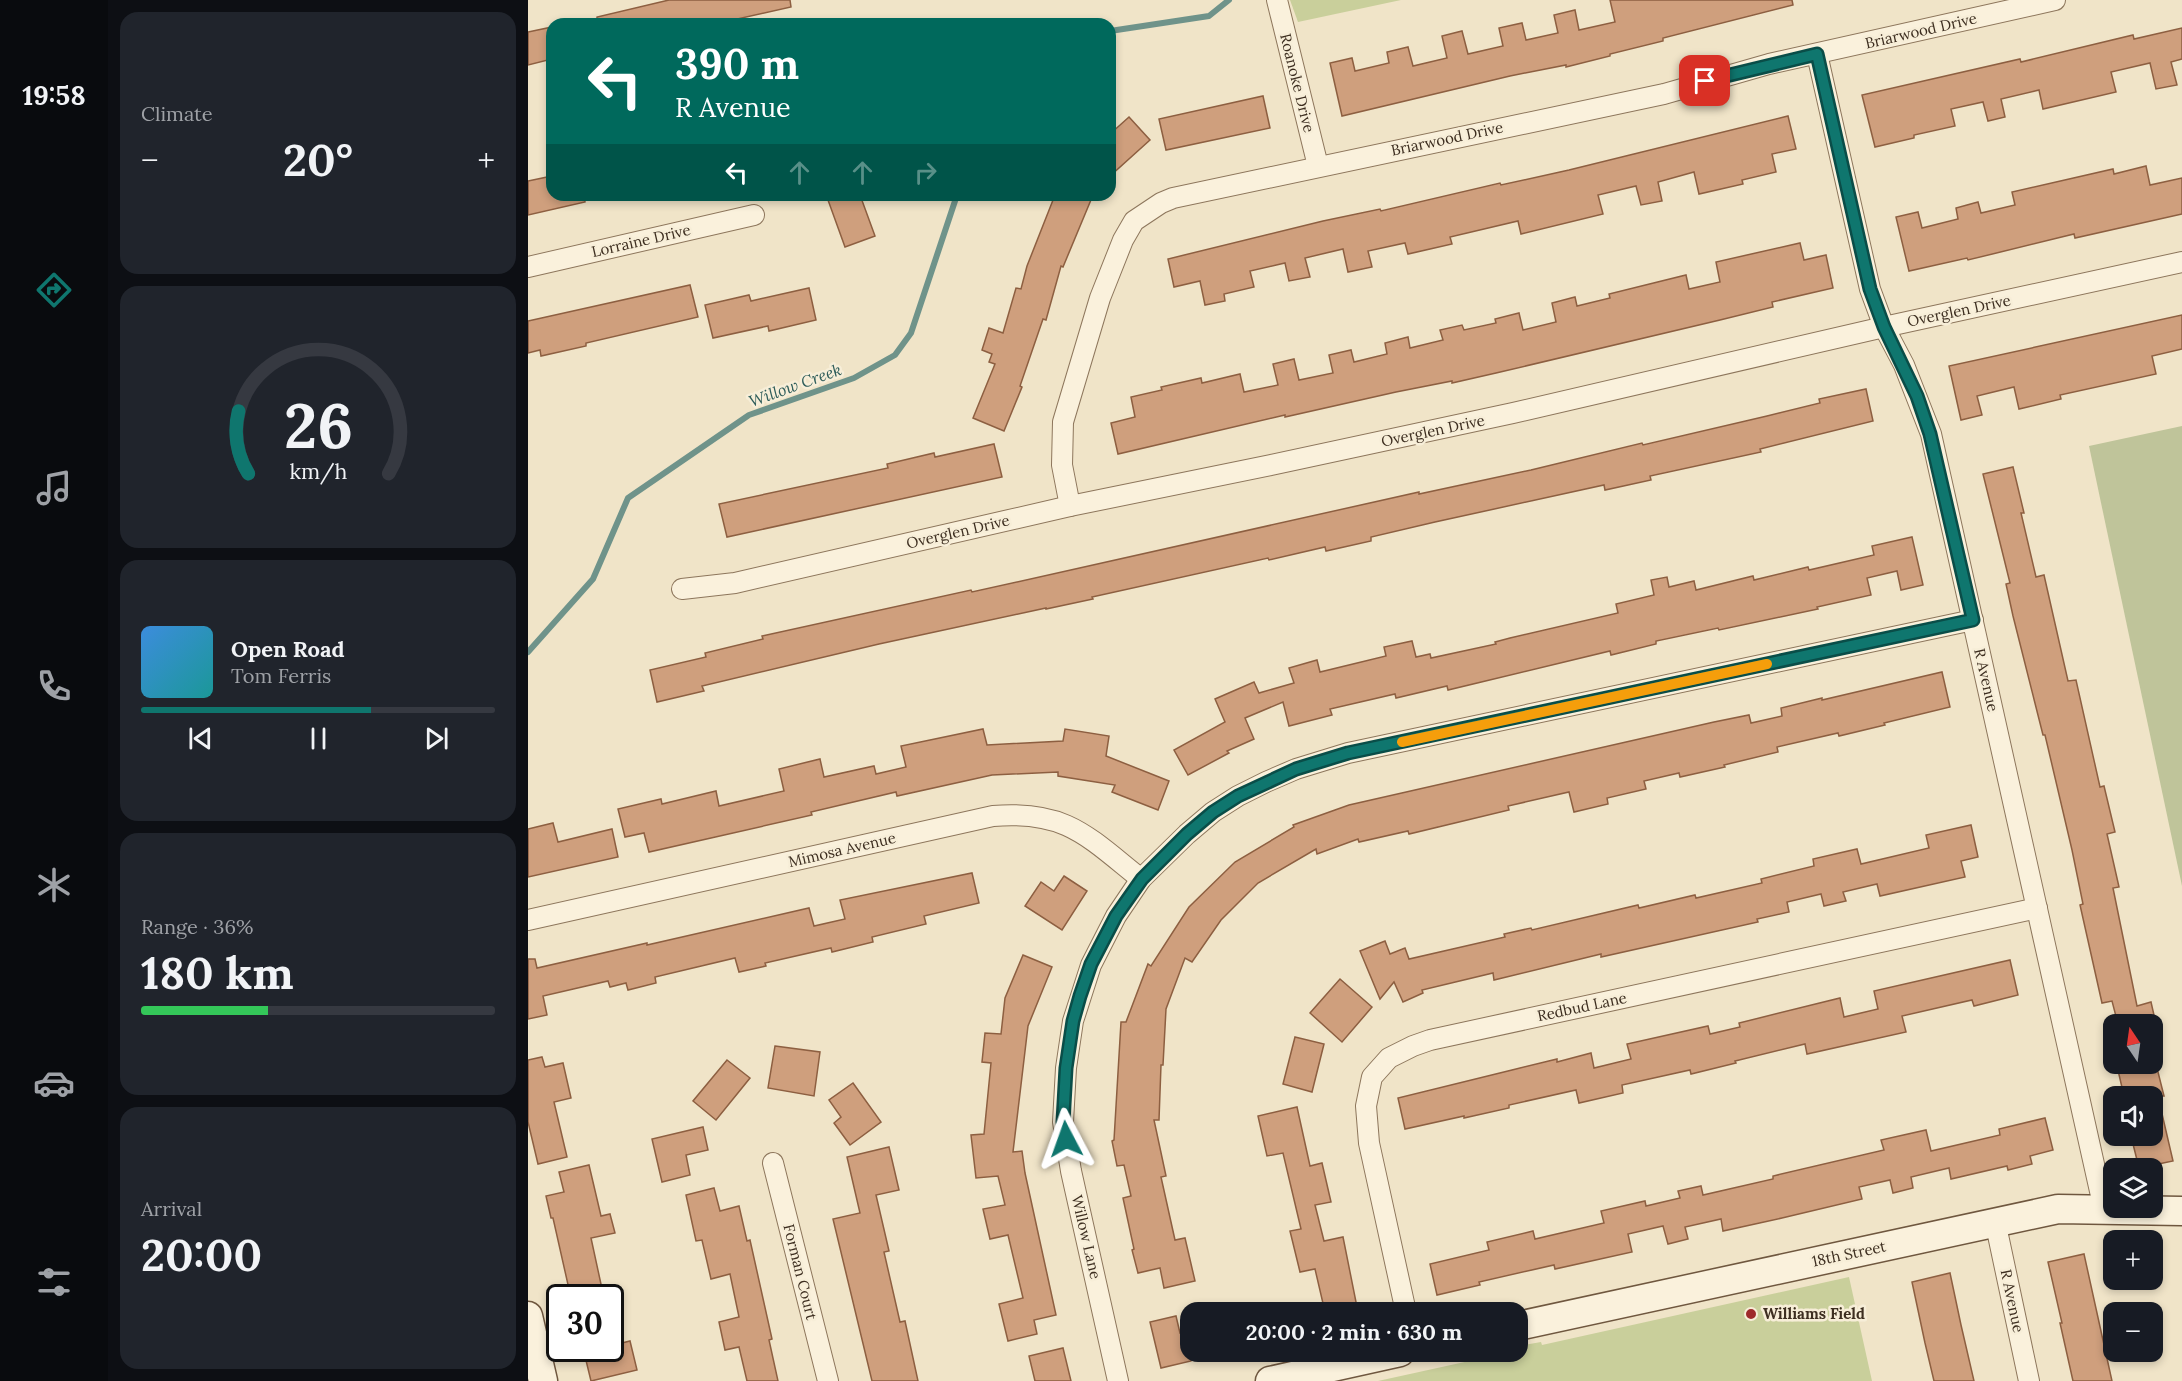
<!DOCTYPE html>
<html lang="en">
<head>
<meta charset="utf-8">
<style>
  :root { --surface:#171b24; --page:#20242c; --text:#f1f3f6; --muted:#9ea1a6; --line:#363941; --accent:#0f766e }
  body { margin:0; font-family:Lora,serif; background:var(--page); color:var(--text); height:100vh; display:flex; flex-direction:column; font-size:22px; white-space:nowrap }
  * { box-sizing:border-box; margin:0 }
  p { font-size:20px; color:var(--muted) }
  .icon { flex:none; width:33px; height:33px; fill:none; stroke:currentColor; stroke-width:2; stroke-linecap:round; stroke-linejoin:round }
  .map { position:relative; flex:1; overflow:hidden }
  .side { display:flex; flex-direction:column; gap:12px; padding:12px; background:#0d0f14; width:420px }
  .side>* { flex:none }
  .top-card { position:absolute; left:18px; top:18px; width:570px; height:183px; border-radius:18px; box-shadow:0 3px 9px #0003; background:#00695c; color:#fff; overflow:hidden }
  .needle { width:39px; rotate:347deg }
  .buttons { position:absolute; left:1575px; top:1014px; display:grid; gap:12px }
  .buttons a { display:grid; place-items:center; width:60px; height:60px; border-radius:12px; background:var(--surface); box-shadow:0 3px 9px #0003; font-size:30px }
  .speed { position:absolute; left:18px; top:1284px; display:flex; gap:12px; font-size:30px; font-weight:700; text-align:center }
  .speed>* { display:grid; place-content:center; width:78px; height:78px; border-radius:50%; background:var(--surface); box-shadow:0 3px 9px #0003; line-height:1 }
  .speed .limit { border:3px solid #111; border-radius:9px; background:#fff; color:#111 }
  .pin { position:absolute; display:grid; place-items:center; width:51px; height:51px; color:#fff; margin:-26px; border-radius:12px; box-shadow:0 3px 9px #0006 }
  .me { position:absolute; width:66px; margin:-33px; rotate:356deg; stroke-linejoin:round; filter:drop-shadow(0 0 4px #0008) }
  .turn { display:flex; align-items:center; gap:21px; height:126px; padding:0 30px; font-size:27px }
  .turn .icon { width:78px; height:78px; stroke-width:2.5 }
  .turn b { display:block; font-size:42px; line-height:51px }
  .lanes { display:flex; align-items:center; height:57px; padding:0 30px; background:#0003; justify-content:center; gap:30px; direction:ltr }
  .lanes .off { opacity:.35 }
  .big { font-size:45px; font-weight:700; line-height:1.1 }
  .side .widget { flex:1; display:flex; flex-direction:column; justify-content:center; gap:9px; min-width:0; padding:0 21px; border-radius:18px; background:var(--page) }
  .side .dial { align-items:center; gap:0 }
  .dial svg { height:156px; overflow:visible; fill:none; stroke:var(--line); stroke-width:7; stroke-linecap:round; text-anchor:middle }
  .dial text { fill:var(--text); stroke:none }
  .song { display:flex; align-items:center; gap:18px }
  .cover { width:72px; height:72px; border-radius:9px; background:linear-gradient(135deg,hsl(210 70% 55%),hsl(180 70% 35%)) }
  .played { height:6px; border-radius:3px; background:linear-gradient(90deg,var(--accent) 65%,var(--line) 65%) }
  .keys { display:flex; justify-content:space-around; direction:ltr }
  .heat { display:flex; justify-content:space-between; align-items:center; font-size:33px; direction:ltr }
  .charge { height:9px; border-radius:4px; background:linear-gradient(90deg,#34c759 36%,var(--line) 0) }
  .trip { position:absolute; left:652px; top:1302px; width:348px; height:60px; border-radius:18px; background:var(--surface); box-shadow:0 3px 9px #0003; font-weight:700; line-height:60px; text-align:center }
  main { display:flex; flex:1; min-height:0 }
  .tabs { display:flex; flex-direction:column; width:108px; justify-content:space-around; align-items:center; background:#090b0e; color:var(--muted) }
  .tabs .icon { width:42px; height:42px }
  .tabs .active { color:var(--accent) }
  .tabs b { font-size:27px; color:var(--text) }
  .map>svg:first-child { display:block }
  .green { fill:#c9cf9b }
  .cemetery { fill:#bfc49a }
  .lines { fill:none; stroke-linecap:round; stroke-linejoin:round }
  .stream { stroke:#6f938a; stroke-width:6 }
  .building { fill:#cf9f7d; stroke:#8d5f41; stroke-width:1.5 }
  .street-casing { stroke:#8d765c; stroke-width:22 }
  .secondary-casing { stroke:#6f573f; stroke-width:31 }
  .street { stroke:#faf1dc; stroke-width:20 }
  .secondary { stroke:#faf1dc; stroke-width:28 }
  .route-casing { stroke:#0a4d48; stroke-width:15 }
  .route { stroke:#0f766e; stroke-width:10 }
  .slow { stroke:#f59e0b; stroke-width:10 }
  .poi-dot { fill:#9e2a2b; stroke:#f7eed8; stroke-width:2 }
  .labels { text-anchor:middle; stroke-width:5; stroke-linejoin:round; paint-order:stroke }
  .street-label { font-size:15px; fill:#3d2e20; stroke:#f7eed8 }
  .poi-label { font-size:15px; font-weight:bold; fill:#3d2e20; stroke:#f7eed8; text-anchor:start }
  .water-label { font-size:16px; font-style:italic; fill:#2f5d5a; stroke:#f7eed8 }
</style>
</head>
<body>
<main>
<nav class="tabs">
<b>19:58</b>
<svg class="icon active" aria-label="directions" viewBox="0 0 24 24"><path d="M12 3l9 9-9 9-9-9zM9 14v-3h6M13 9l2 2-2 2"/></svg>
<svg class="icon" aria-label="music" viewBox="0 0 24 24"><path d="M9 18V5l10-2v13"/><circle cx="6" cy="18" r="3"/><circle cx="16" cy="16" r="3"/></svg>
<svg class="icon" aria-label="phone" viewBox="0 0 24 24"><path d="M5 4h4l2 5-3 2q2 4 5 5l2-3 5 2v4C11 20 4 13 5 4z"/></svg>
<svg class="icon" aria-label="climate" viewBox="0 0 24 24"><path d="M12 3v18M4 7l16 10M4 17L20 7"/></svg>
<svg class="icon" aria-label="car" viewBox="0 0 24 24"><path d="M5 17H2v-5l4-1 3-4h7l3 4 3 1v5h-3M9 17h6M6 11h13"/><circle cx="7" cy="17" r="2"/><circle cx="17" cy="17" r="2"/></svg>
<svg class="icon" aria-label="filters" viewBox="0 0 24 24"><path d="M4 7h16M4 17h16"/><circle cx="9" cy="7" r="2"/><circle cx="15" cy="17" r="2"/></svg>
</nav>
<section class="side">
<div class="widget"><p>Climate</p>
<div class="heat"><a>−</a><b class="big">20°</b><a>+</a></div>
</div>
<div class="widget dial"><svg viewBox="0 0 100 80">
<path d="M14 69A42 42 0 1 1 86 69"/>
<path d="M14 69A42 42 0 0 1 9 37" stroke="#0f766e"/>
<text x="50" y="56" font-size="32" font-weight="700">26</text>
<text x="50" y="72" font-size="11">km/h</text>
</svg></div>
<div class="widget">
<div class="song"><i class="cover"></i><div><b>Open Road</b><p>Tom Ferris</p></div></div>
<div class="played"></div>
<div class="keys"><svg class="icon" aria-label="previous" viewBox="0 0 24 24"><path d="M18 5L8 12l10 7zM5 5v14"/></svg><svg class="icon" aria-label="pause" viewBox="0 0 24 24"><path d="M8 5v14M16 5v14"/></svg><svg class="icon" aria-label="next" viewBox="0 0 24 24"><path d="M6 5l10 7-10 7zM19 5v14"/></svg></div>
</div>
<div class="widget"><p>Range · 36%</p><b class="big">180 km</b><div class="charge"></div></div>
<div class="widget"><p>Arrival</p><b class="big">20:00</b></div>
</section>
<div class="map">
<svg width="1654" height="1381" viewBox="0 0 1654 1381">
  <rect width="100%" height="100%" fill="#f0e4c8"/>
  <g class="green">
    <polygon points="762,0 873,0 770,22"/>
    <polygon points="1321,1277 1344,1381 850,1381 973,1354 973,1352 990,1352 990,1346 1013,1342 1014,1345"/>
  </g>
  <polygon class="cemetery" points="1654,426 1654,886 1561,446"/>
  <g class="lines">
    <g class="stream">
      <polyline points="582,31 681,16 701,0"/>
      <polyline points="0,652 65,579 100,498 221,415 326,378 367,355 383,333 429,195"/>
    </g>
  </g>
  <g class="building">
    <polygon points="141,0 262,0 263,7 209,19 210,24 69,24 69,17"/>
    <polygon points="1082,0 1264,0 1265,5 1135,38 1135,41 1082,54 1082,56 1038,67 1038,65 982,76 814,116 802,63 824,58 827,71 861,63 859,52 880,47 885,66 919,58 914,36 934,31 940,54 975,46 971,28 994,23 998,40 1030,33 1026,15 1047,10 1051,30 1087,22"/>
    <polygon points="24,27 24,59 0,65 0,32"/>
    <polygon points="1654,28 1654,59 1643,62 1649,85 1628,89 1622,63 1583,72 1588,92 1515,109 1511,90 1473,99 1477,117 1460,121 1455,102 1423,109 1427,126 1386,135 1386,138 1347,147 1334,95 1492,59 1493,62 1605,35 1606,39"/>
    <polygon points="735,96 742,128 638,150 631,119"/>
    <polygon points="1260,116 1268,149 1244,154 1248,172 1214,180 1215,184 1171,194 1166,172 1130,182 1134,201 1113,205 1108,186 1070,195 1075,214 993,234 990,221 922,237 924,244 880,254 877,243 840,251 844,267 820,272 815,249 777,258 782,277 761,281 757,263 722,271 726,287 696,294 697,301 677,305 672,281 646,287 640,259 795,221 852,209 853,211 972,183 973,185 1041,170"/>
    <polygon points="601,117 622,140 582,176 582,134"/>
    <polygon points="1618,166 1622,185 1654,178 1654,214 1547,238 1546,234 1440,260 1439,258 1381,271 1368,217 1390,212 1394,228 1430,219 1428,208 1450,202 1453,213 1487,205 1484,192 1585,169 1586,174"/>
    <polygon points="24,176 24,195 56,195 57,202 0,215 0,181"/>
    <polygon points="315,195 332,195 347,236 317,247 300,200"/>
    <polygon points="527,195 565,195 535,267 533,266 518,320 515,319 492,386 494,387 476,431 445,418 467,364 461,362 464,354 454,350 461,328 475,333 488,288 493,289 499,266"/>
    <polygon points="1272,243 1276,260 1298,255 1305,288 1244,302 1245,307 1192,320 968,373 924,383 924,381 868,392 757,417 757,415 590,454 583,423 607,417 603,397 634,390 633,387 673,378 674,383 712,374 716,392 750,385 745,364 766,359 771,380 805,373 801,355 823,350 826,362 859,354 857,343 880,337 882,348 915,340 912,330 934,325 936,330 968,323 967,319 991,313 995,330 1028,322 1024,303 1047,297 1049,306 1082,298 1081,294 1158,275 1161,289 1192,282 1188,262"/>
    <polygon points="162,285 170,317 58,343 58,346 13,356 12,350 0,353 0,321"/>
    <polygon points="281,288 288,320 241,331 240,326 185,338 177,305 221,295 223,301"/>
    <polygon points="1654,315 1654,349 1624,356 1628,374 1532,395 1533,399 1491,409 1486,387 1449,396 1454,415 1433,420 1421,366"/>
    <polygon points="1338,389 1345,421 1232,449 1233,452 1122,476 1123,480 1077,490 1076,485 907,522 843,537 843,541 798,551 797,547 741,560 740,558 564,597 565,599 518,609 518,608 351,644 174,686 176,691 129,702 122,670 178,657 177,653 235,639 234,636 443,590 444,592 891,492 891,494 1003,470 1114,443 1115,445 1239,416 1292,403 1291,399"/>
    <polygon points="466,444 474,477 199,537 191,504 360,468 359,464 406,453 407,457"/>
    <polygon points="1485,467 1496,513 1493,513 1508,577 1516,575 1540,681 1548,680 1572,787 1576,786 1587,832 1579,834 1591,887 1585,888 1609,1006 1623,1002 1628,1024 1590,1024 1584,1001 1574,1003 1552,905 1555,904 1544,850 1517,735 1515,735 1485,616 1478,584 1482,583 1455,474"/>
    <polygon points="1384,537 1395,585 1373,590 1369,571 1339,578 1343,595 1289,607 1290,609 1191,630 1190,628 1128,641 1128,644 1083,655 1082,651 920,690 919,686 868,698 867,694 802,709 804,715 761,726 755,702 717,718 726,739 699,751 701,753 660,775 646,750 697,722 687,699 726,682 731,693 766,683 761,668 789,660 792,672 858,656 856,647 884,641 888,657 902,654 903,658 968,644 967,642 982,638 1090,613 1088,604 1126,595 1123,580 1139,577 1141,587 1166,581 1168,590 1225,576 1226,580 1280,567 1281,570 1346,555 1344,546"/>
    <polygon points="1414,672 1422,707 1356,723 1357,725 1311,736 1310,733 1249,747 1250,752 1196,765 1197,767 1152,777 1151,773 1116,781 1118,789 1079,798 1080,804 1046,812 1041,792 980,806 981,810 881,834 880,831 831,842 830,839 789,854 788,849 730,883 693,920 664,962 657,958 638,1009 635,1065 633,1065 631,1120 626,1120 638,1176 633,1177 647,1240 657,1238 667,1281 636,1288 632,1268 610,1273 604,1250 606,1249 595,1198 603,1196 596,1165 589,1166 584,1141 586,1140 593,1022 598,1022 620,964 623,966 661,907 707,862 766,827 765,825 821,805 1186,722 1221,715 1223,723 1254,716 1253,708 1294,698 1294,700"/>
    <polygon points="455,729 459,745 535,741 537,729 581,736 578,756 641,781 630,810 584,792 587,785 530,776 530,772 464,775 369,796 368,792 283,812 284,815 121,852 116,833 97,837 90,809 133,799 134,804 188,791 191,806 256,791 251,769 292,759 296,777 346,766 348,774 378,767 373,746"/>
    <polygon points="25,823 30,842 84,829 90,857 0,877 0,829"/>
    <polygon points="1443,825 1450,857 1433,861 1437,877 1352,896 1349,884 1315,892 1318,901 1296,906 1293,894 1259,902 1261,912 1229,919 1230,922 1073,957 1073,954 966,980 965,973 894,990 895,993 875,1002 866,982 852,999 832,951 857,941 862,954 877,948 881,959 977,937 976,934 1003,928 1004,930 1110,905 1111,908 1167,895 1168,898 1234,883 1233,879 1286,866 1285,859 1329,849 1333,864 1401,848 1398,835"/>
    <polygon points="444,873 451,903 396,916 398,924 344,937 345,942 304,952 303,948 237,963 238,966 211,972 207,958 127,977 128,983 100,990 98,983 82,987 80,981 15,996 19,1015 0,1019 0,959 7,959 9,968 119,943 119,945 281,908 286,926 317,919 312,900"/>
    <polygon points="536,876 559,891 534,930 497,906 513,882 526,891"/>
    <polygon points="495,955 524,967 500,1026 485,1152 494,1151 497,1173 528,1315 506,1320 509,1334 480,1341 471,1304 495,1298 480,1235 462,1239 455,1209 477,1205 470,1176 448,1178 443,1135 456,1134 463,1063 454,1062 457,1033 473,1034 477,998"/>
    <polygon points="1482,960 1490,995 1446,1006 1444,1000 1374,1016 1378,1032 1279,1054 1277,1044 1207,1061 1208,1063 1163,1074 1162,1070 1094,1085 1095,1093 1051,1103 1048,1090 981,1105 981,1108 936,1118 936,1116 877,1129 870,1098 984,1070 1029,1059 1029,1062 1063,1053 1066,1068 1103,1059 1099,1044 1180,1026 1182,1034 1212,1027 1211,1023 1312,998 1316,1017 1350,1009 1346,991"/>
    <polygon points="812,979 844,1007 814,1042 782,1013"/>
    <polygon points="767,1037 796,1044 784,1092 755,1084"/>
    <polygon points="247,1046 292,1052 286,1096 240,1088"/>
    <polygon points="14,1057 17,1067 35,1063 43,1098 26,1102 39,1157 10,1164 0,1122 0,1060"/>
    <polygon points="199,1060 222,1078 188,1120 165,1101"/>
    <polygon points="1598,1064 1628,1064 1636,1096 1596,1096 1589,1066"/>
    <polygon points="325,1083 353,1122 322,1145 306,1123 313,1117 301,1100"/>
    <polygon points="1631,1101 1645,1161 1611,1168 1603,1136 1624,1136 1624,1102"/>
    <polygon points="769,1107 782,1166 794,1163 803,1202 787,1205 796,1241 815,1237 830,1312 797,1312 787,1269 772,1272 762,1231 773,1229 755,1153 739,1156 730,1116"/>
    <polygon points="1517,1118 1525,1150 1502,1156 1504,1164 1480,1170 1479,1166 1423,1179 1421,1168 1383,1177 1385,1188 1365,1193 1362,1180 1331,1187 1334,1199 1254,1218 1195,1231 1193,1219 1157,1227 1160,1239 1140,1244 1135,1226 1100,1234 1104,1252 1027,1269 1026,1265 951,1282 952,1285 909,1295 902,1264 961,1250 959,1242 1005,1231 1007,1239 1076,1223 1073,1211 1117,1201 1118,1206 1152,1198 1150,1191 1173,1186 1175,1195 1245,1179 1245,1176 1356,1150 1353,1140 1398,1130 1403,1151 1472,1135 1471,1129"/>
    <polygon points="175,1127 180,1150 158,1155 162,1175 134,1182 124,1139"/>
    <polygon points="361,1147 371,1190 348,1195 361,1251 356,1252 372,1322 377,1321 390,1381 344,1381 305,1219 332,1213 319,1157"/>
    <polygon points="61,1165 73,1216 82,1214 87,1233 63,1238 76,1298 43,1298 25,1218 23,1218 18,1196 36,1192 31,1172"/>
    <polygon points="186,1188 192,1211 211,1206 219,1241 222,1240 244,1339 241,1340 250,1381 219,1381 211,1347 197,1350 191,1322 211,1317 202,1274 183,1279 174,1240 168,1241 158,1195"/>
    <polygon points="1556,1254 1567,1304 1584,1381 1545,1381 1532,1323 1534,1323 1520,1262"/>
    <polygon points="1422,1273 1433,1325 1446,1381 1406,1381 1397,1343 1384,1282"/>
    <polygon points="648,1316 652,1333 663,1330 663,1361 633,1368 622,1322"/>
    <polygon points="102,1341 109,1370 63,1381 55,1348 82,1348 82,1346"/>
    <polygon points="535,1348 543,1381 507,1381 501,1356"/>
  </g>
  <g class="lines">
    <defs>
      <g id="street">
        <polyline points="749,0 790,166"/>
        <polyline points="1289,54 1342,289 1356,327 1376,365 1403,434 1576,1209"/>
        <polyline points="0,267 226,215"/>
        <polyline points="542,506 534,465 535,422 572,298 595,240 606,221 633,203 645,198 1136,94 1241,64 1527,0"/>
        <polyline points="154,589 207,583 542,506 743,465 985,413 1356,327 1654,262"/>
        <path d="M 0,920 L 465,816 C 538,810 559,836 613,879"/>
        <polyline points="245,1163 300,1381"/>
        <polyline points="1467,1221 1501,1381"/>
        <polyline points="878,1312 841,1143 838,1106 844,1077 861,1058 885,1046 902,1040 1509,908"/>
        <polyline points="590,1381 543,1171 535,1122 538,1068 545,1021 563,965 588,916 613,879 659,834 685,812 710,796 738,782 768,769 820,753 1445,620"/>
      </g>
      <g id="secondary">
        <polyline points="0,1316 15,1381"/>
        <polyline points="990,1326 1530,1209 1654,1211"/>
        <polyline points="742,1381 872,1352"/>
      </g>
    </defs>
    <use href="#street" class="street-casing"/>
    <use href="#secondary" class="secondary-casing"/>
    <use href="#street" class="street"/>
    <use href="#secondary" class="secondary"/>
  </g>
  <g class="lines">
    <defs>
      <polyline id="route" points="538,1139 535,1122 538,1068 545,1021 552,996 563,964 588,916 614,879 659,834 685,812 710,796 768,769 820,753 1445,620 1402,434 1389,396 1356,327 1342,289 1289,54 1177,81"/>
    </defs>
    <use href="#route" class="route-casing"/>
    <use href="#route" class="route"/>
    <polyline class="slow" points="874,742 1239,664"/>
  </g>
  <circle class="poi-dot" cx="1223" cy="1314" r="6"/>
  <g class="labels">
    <g class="street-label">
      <text transform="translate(1393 31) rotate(-13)" y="5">Briarwood Drive</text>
      <text transform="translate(769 83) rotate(76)" y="5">Roanoke Drive</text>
      <text transform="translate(919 139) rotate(-12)" y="5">Briarwood Drive</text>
      <text transform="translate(113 241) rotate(-13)" y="5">Lorraine Drive</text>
      <text transform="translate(1431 311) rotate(-12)" y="5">Overglen Drive</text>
      <text transform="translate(905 431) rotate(-12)" y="5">Overglen Drive</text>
      <text transform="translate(430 532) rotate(-13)" y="5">Overglen Drive</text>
      <text transform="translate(1458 680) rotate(77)" y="5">R Avenue</text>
      <text transform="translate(314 850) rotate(-13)" y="5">Mimosa Avenue</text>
      <text transform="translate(1054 1007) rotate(-12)" y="5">Redbud Lane</text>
      <text transform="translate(558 1237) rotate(77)" y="5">Willow Lane</text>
      <text transform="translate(1321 1254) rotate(-12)" y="5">18th Street</text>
      <text transform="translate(272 1272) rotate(76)" y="5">Forman Court</text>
      <text transform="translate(1484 1301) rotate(78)" y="5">R Avenue</text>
    </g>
    <g class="poi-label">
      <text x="1235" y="1319">Williams Field</text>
    </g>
    <g class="water-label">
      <text transform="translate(267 385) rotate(-20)" y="6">Willow Creek</text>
    </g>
  </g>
</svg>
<div class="buttons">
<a><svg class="needle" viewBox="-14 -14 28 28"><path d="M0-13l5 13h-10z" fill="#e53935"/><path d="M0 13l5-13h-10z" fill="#9ea1a6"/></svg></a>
<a><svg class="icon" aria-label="sound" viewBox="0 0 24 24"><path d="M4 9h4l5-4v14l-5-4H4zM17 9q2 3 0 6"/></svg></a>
<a><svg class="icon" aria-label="layers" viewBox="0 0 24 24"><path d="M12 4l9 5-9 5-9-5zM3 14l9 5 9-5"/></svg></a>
<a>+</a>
<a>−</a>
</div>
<div class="speed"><div class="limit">30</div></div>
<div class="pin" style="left:1177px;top:81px;background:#d93025"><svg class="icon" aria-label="arrive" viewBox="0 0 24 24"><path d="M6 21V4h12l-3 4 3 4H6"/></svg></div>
<svg class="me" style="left:538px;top:1139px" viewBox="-20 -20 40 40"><path d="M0-17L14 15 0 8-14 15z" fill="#0f766e" stroke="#fff" stroke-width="4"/></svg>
<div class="trip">20:00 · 2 min · 630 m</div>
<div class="top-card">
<div class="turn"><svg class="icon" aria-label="left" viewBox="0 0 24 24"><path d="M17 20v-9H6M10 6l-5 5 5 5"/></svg><div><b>390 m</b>R Avenue</div></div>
<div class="lanes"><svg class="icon" aria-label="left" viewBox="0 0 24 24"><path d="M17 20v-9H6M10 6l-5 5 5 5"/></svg><svg class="icon off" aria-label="ahead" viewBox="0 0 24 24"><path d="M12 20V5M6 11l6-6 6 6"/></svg><svg class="icon off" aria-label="ahead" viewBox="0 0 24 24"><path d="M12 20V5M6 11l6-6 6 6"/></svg><svg class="icon off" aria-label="right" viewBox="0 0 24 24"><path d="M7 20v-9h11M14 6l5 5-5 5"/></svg></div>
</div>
</div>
</main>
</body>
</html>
